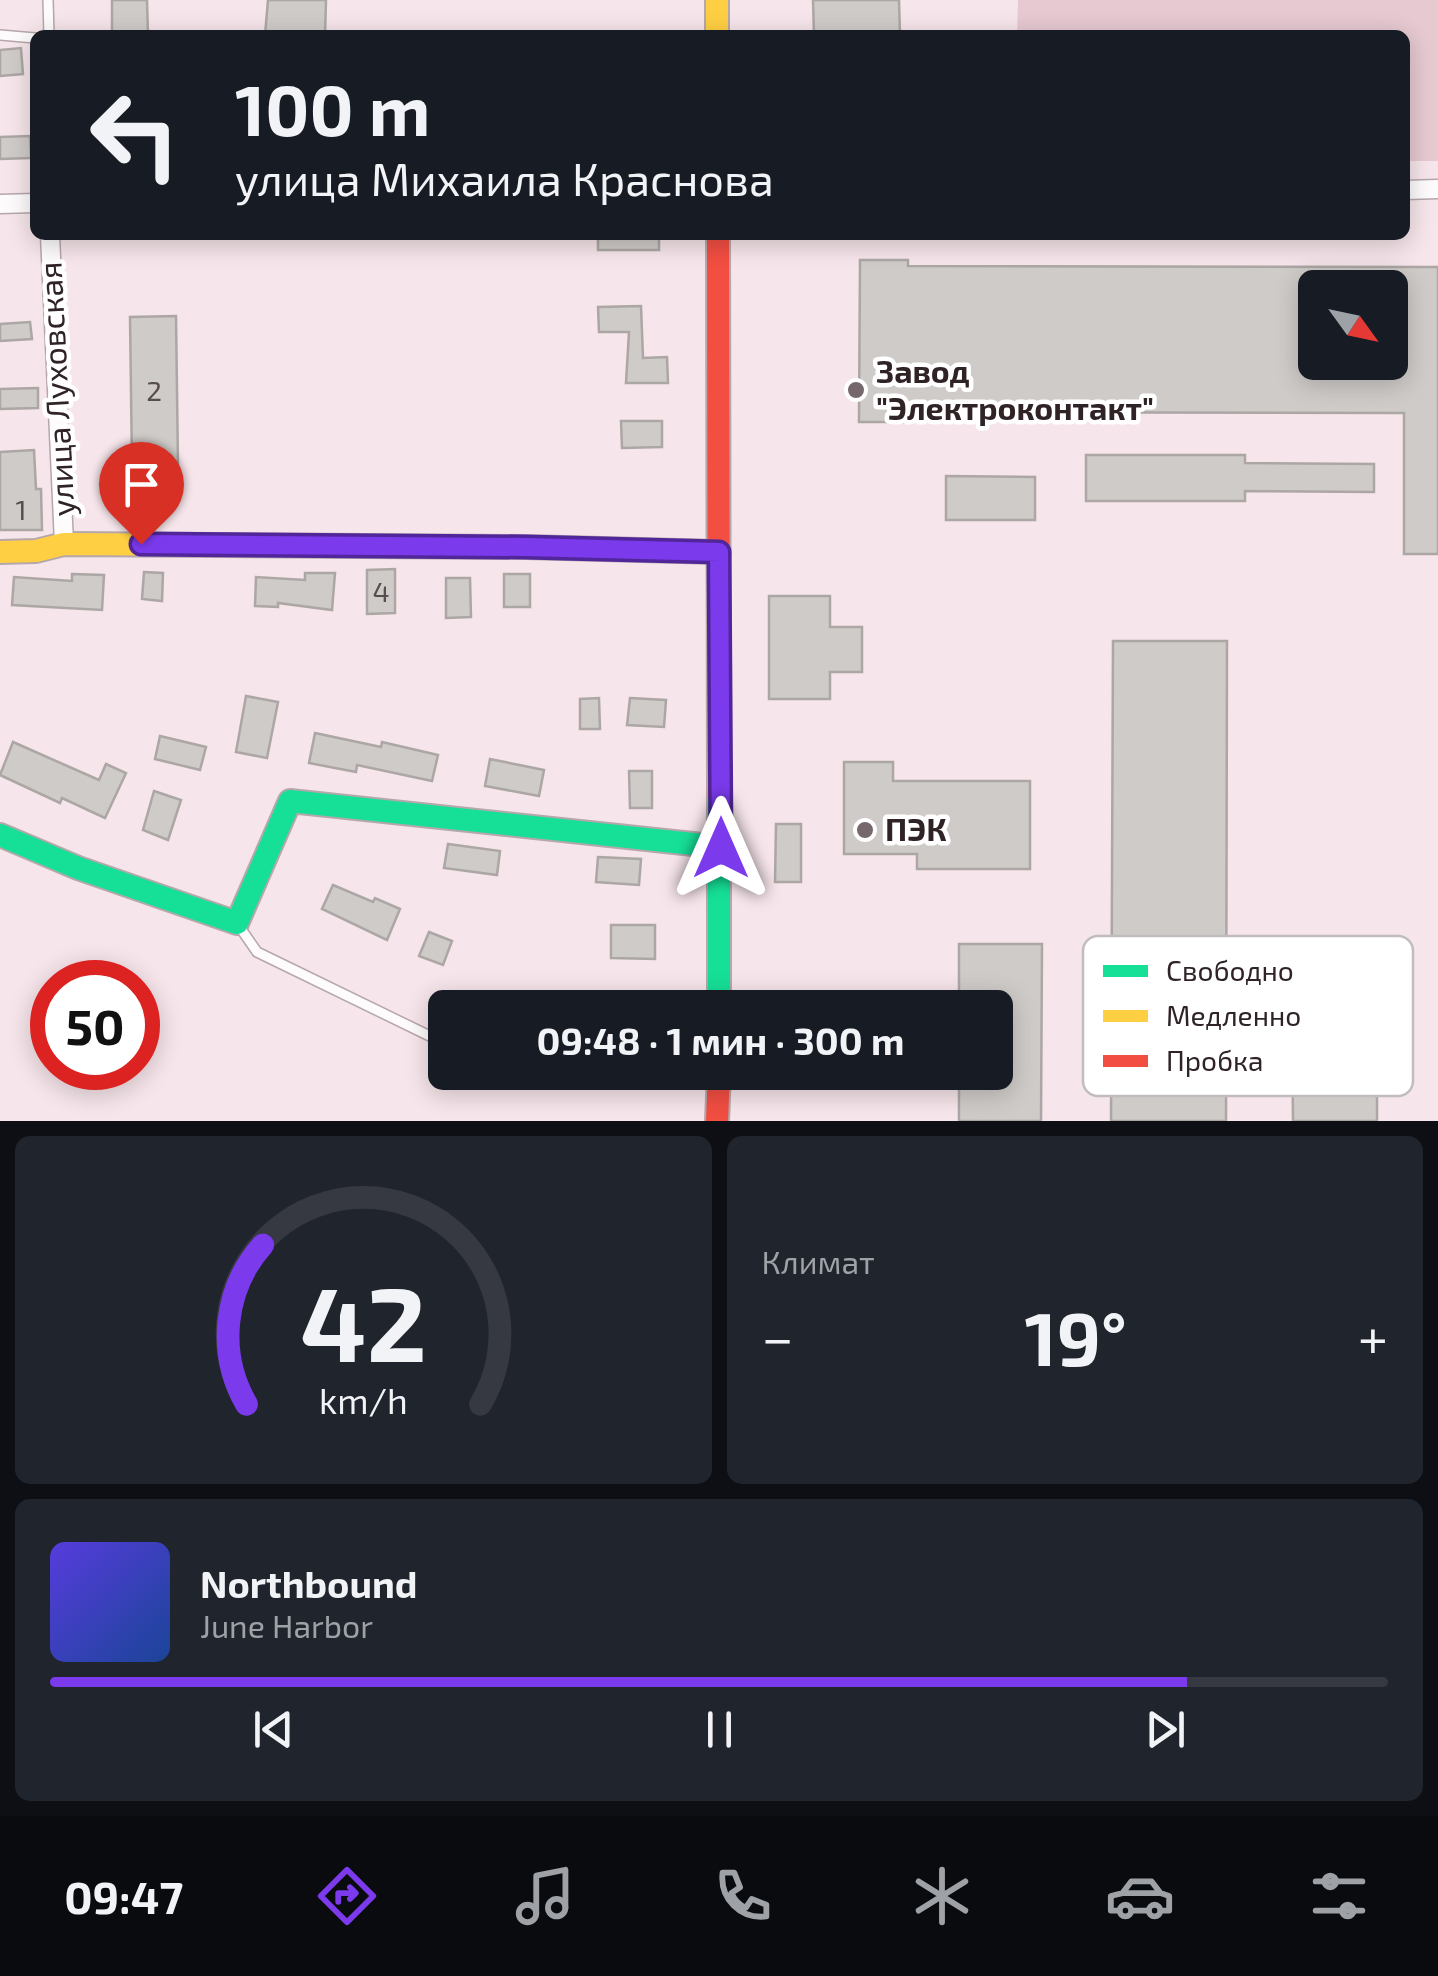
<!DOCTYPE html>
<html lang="ru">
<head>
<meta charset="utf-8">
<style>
  :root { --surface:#171b24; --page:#20242c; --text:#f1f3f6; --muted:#9ea1a6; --line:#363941; --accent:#7c3aed }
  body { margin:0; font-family:"Exo 2",sans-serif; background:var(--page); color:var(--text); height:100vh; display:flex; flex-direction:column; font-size:38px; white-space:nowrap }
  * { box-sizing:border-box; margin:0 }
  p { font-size:32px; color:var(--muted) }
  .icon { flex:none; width:55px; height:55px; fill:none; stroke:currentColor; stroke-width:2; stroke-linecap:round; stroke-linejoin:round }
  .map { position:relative; height:1121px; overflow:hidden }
  .panel { display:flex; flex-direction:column; gap:15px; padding:15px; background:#0d0f14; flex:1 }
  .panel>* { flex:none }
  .banner { position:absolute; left:30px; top:30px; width:1380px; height:210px; border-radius:15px; box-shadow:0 5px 25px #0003; background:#171b24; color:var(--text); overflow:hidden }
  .needle { width:65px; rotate:123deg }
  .buttons { position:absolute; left:1298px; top:270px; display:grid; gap:20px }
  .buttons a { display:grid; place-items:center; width:110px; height:110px; border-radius:15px; background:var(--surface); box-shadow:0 5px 25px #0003; font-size:50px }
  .speed { position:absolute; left:30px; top:960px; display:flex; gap:20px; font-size:50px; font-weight:700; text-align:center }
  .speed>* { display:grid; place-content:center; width:130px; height:130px; border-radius:50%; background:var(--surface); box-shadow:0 5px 25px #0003; line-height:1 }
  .speed .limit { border:15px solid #d22; background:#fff; color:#111 }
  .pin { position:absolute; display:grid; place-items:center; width:85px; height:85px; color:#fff; margin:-102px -42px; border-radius:50% 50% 50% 0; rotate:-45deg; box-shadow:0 0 10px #0007 }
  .pin .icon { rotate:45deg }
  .me { position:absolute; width:110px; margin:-55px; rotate:0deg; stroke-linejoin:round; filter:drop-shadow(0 0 8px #0008) }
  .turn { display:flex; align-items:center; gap:35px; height:210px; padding:0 40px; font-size:45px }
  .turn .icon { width:130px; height:130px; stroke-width:2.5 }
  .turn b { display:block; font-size:70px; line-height:85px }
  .big { font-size:75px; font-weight:700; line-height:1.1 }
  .panel .card { flex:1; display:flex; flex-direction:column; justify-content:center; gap:15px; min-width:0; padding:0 35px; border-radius:15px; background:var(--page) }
  .panel .dial { align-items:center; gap:0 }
  .dial svg { height:260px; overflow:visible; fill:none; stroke:var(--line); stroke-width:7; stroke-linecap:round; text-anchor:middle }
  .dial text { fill:var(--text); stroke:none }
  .song { display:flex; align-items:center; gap:30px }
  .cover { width:120px; height:120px; border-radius:15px; background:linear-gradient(135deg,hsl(250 70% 55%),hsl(220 70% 35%)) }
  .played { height:10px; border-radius:5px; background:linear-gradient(90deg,var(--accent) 85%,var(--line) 85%) }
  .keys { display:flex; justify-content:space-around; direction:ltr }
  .heat { display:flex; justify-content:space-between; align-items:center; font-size:55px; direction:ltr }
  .panel .tiles { flex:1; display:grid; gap:15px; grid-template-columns:1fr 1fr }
  .card:last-child { grid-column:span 2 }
  .trip { position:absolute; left:428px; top:990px; width:585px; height:100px; border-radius:15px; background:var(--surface); box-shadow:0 5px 25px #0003; font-weight:700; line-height:100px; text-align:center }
  .menu { display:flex; height:160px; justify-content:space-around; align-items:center; background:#090b0e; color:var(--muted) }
  .menu .icon { width:70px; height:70px }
  .menu .current { color:var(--accent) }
  .menu b { font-size:45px; color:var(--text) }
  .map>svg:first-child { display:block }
  .green { fill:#e6c9d1 }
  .building { fill:#cfcbc8; stroke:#aca7a5; stroke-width:2.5; fill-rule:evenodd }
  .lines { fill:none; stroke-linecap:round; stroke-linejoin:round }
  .lane-casing { stroke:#b5a7ab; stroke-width:12 }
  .street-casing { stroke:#b5a7ab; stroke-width:21 }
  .fast-casing { stroke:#b5a7ab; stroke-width:26 }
  .slow-casing { stroke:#b5a7ab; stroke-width:26 }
  .jam-casing { stroke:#b5a7ab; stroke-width:26 }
  .lane { stroke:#fefbfc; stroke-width:9 }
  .street { stroke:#fefbfc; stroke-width:18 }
  .fast { stroke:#16e098; stroke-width:22 }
  .slow { stroke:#ffcf43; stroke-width:22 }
  .jam { stroke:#f24e42; stroke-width:22 }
  .route-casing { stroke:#51269a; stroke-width:25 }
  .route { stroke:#7c3aed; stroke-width:18 }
  .poi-dot { fill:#75676b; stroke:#fff; stroke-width:4 }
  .labels { text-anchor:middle; stroke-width:9; stroke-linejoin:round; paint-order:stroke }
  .number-label { font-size:28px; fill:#574d4e }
  .poi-label { font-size:32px; font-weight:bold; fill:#2f2326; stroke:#fff; text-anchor:start }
  .street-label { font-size:32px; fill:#2f2326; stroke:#fff }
  .key { fill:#fff; stroke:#c1bdbe; stroke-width:2.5 }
  .key-label { font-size:28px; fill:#2f2326 }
</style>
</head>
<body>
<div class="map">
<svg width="1438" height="1121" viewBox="0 0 1438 1121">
  <rect width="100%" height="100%" fill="#f6e5ea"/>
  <polygon class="green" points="1018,0 1438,0 1438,161 1405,161 1405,35 1017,35"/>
  <g class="building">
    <polygon points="112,0 147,0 148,35 112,35"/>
    <polygon points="268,0 326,0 325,35 265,35"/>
    <polygon points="813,0 899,0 900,35 814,35"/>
    <polygon points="21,48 23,74 0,76 0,50"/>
    <polygon points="30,136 31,158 0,159 0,137"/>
    <rect x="598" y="235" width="61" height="15"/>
    <path d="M 860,260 L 908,260 L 908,266 L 1438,267 L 1438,554 L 1404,554 L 1404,413 L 907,412 L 907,422 L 859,422 ZM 1315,288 L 1390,288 L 1390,362 L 1315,362 Z"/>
    <polygon points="641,306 643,358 667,357 668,383 626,383 629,332 599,332 598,307"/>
    <polygon points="176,316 178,466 132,467 130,317"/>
    <polygon points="30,322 32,339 0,341 0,324"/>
    <polygon points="38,388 38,408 0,409 0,389"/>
    <polygon points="621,421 662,421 662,447 622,448"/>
    <polygon points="34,450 36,489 41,489 42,530 0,530 0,452"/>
    <polygon points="1086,455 1245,455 1245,463 1374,464 1374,492 1245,491 1245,501 1086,501"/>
    <polygon points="946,476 1035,477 1035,520 946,520"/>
    <polygon points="395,569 395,613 367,614 367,570"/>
    <polygon points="144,572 163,573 162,601 142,599"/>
    <polygon points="305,573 335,573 332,610 278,603 278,607 255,606 256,577 305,580"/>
    <polygon points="72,574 104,575 102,610 12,605 14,577 72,581"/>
    <rect x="504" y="574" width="26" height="33"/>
    <polygon points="446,578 470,578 471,617 446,618"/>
    <polygon points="769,596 830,596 830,627 862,627 862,672 830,672 830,699 769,699"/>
    <polygon points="1113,641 1227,641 1226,1121 1111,1121"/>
    <polygon points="246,696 278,702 267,758 236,752"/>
    <polygon points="599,698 600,729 580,729 580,699"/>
    <polygon points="630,698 666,700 664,727 627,725"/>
    <polygon points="315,733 381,747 382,742 438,755 432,781 357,765 356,772 309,763"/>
    <polygon points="160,736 206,747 200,770 155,759"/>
    <polygon points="13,742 99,780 106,764 126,773 105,818 62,798 60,803 0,775"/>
    <polygon points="490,759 544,770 539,796 485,786"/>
    <polygon points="844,762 893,762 893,781 1030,781 1030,869 917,869 917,854 844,854"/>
    <polygon points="629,771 652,771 652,808 630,808"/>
    <polygon points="154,791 181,800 168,840 143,830"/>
    <polygon points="776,824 801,824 801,882 775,882"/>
    <polygon points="448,844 500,851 497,875 444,868"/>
    <polygon points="598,857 641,859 639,885 596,882"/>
    <polygon points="333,885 373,902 375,898 400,909 387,940 322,909"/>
    <polygon points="611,925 655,925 655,959 611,958"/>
    <polygon points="429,932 452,941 443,965 419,956"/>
    <polygon points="959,944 1042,944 1041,1121 959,1121 959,1072 995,1072 995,1008 959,1008"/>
    <polygon points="1292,1010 1377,1010 1377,1121 1293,1121"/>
  </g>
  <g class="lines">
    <defs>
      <g id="lane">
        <polyline points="48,0 49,35"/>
        <polyline points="0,35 35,38"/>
        <polyline points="239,926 257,952 440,1041"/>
      </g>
      <g id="street">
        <polyline points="1405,190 1438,189"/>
        <polyline points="0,204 35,203"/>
        <polyline points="50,235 64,544"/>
      </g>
      <g id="fast">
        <polyline points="719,795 719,1008"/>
        <polyline points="0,835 78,868 237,923 290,801 721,847"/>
      </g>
      <g id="slow">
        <polyline points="717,0 717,35"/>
        <polyline points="0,552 36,551 64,544 525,547 719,552"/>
      </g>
      <g id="jam">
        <polyline points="718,235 719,795"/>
        <polyline points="717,1121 719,1072"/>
      </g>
    </defs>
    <use href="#lane" class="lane-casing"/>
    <use href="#street" class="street-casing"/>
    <use href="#fast" class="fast-casing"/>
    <use href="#slow" class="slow-casing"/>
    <use href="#jam" class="jam-casing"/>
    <use href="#lane" class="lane"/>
    <use href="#street" class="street"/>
    <use href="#fast" class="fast"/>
    <use href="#slow" class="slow"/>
    <use href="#jam" class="jam"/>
  </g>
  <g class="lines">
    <defs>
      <polyline id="route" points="141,544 525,547 719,552 721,848"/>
    </defs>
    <use href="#route" class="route-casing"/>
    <use href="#route" class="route"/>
  </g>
  <g class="poi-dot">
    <circle cx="856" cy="390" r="10"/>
    <circle cx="865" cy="830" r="10"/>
  </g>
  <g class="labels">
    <g class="number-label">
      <text x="154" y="401">2</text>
      <text x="21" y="520">1</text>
      <text x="381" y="602">4</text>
    </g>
    <g class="poi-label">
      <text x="876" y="383">Завод<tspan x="876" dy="37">"Электроконтакт"</tspan></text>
      <text x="885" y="841">ПЭК</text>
    </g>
    <g class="street-label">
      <text transform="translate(57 389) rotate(-93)" y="11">улица Луховская</text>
    </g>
  </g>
  <rect x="1083" y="936" width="330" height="160" rx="15" class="key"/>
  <rect x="1103" y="965" width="45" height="12" fill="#16e098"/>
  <rect x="1103" y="1010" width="45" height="12" fill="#ffcf43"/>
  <rect x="1103" y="1055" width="45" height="12" fill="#f24e42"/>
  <g class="key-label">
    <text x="1166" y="981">Свободно</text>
    <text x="1166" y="1026">Медленно</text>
    <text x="1166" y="1071">Пробка</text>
  </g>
</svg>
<div class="buttons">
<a><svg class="needle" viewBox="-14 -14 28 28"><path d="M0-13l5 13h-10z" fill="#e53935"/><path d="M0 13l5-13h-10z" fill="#9ea1a6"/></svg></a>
</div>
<div class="speed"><div class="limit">50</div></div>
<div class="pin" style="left:141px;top:544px;background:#d93025"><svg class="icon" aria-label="arrive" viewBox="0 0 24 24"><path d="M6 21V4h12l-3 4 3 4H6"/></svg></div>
<svg class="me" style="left:721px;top:848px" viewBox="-20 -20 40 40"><path d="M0-17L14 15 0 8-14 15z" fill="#7c3aed" stroke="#fff" stroke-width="4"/></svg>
<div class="trip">09:48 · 1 мин · 300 m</div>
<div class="banner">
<div class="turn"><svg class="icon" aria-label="left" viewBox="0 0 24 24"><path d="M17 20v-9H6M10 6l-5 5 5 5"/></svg><div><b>100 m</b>улица Михаила Краснова</div></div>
</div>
</div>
<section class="panel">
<div class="tiles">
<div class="card dial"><svg viewBox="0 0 100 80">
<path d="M14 69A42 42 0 1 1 86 69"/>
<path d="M14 69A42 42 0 0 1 19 20" stroke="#7c3aed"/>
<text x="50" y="56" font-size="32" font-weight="700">42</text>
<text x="50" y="72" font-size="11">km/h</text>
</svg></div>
<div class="card"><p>Климат</p>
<div class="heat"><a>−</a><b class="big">19°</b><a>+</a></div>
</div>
<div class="card">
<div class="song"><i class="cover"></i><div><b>Northbound</b><p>June Harbor</p></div></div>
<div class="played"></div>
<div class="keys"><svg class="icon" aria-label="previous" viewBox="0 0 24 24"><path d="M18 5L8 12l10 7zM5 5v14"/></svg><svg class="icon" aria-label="pause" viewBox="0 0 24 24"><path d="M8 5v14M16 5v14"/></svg><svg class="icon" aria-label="next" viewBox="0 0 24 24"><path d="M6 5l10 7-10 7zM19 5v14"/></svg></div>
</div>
</div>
</section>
<nav class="menu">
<b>09:47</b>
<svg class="icon current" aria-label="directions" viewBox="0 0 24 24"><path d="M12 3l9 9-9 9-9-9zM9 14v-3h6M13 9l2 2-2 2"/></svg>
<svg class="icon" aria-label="music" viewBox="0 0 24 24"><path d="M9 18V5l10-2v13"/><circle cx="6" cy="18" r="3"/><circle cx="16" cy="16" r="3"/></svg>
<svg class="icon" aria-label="phone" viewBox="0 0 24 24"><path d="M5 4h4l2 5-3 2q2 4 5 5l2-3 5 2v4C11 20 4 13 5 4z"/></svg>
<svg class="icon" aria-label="climate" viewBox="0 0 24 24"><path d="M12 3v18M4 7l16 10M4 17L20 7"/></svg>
<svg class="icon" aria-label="car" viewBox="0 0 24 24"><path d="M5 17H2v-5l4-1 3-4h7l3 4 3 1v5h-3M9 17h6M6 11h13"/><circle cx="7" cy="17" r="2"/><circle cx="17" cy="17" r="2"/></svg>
<svg class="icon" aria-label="filters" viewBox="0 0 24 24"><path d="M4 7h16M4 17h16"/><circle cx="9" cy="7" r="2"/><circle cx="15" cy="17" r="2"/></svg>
</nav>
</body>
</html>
